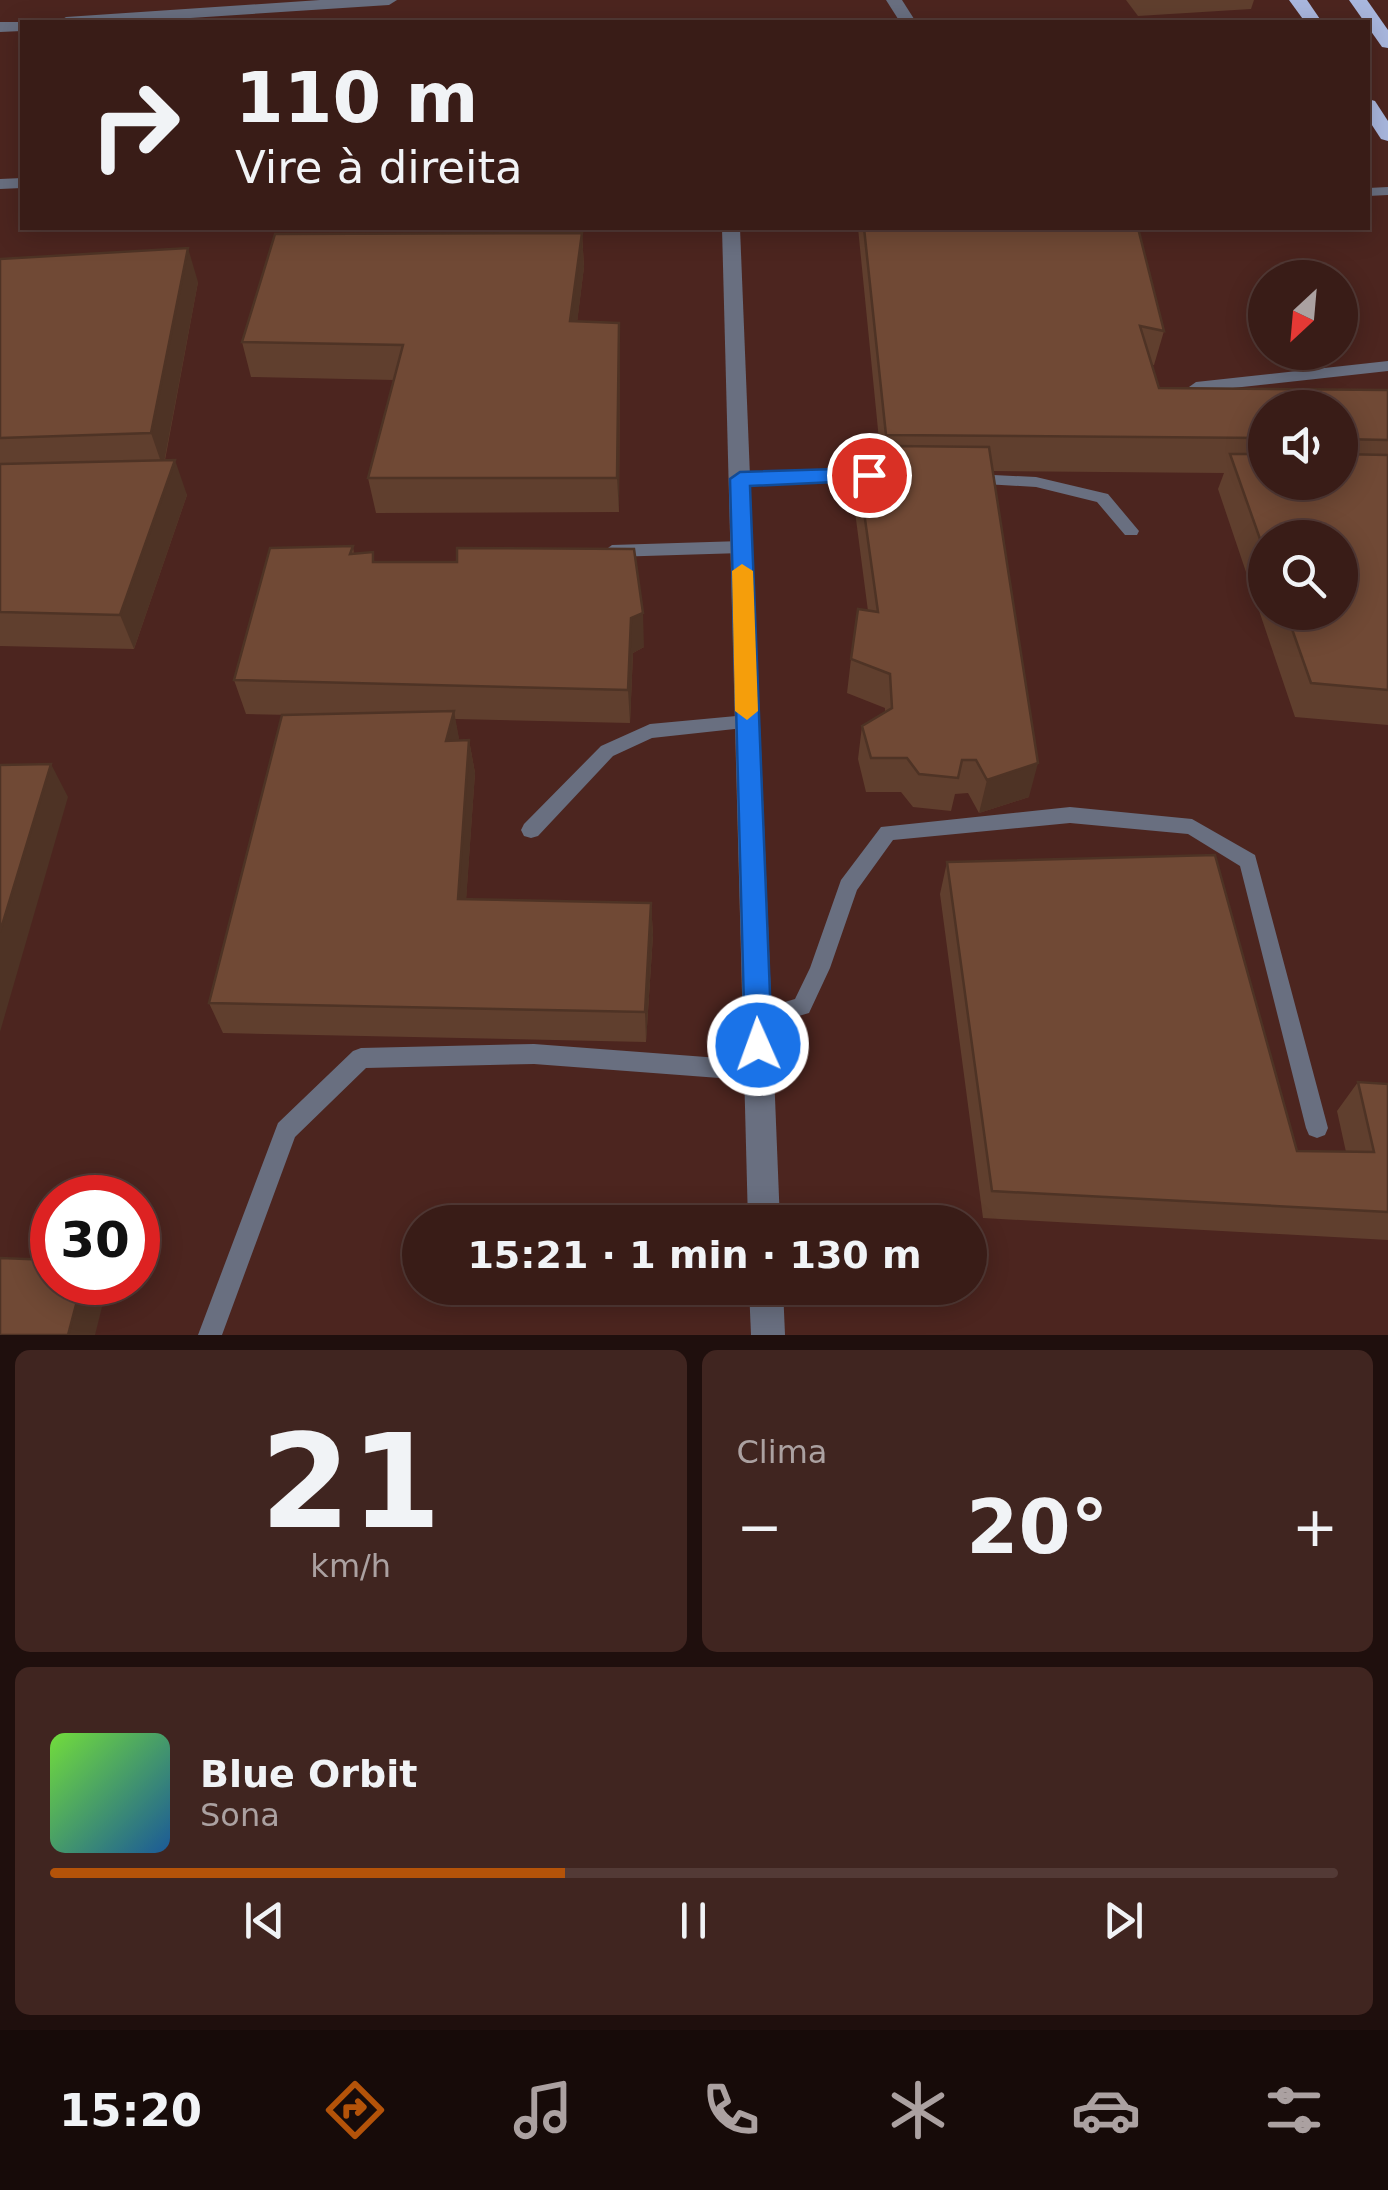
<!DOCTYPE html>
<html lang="pt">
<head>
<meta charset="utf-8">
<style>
  :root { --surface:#391c17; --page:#402520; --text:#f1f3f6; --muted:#aba1a1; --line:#533a36; --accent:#b45309 }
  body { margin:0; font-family:"DejaVu Sans",sans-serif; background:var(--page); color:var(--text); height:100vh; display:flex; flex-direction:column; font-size:38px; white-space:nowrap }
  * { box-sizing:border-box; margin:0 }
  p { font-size:32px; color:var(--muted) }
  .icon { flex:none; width:55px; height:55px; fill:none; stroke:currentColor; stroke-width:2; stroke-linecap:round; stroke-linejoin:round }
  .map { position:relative; height:1335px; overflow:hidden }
  .details { display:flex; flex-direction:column; gap:15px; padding:15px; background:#1f0f0d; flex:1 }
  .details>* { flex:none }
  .guide { position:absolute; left:20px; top:20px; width:1350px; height:210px; border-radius:0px; box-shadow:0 5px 25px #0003,0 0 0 2px var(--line); background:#391c17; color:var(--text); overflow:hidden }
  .needle { width:65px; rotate:206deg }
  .tools { position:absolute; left:1248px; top:260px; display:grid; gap:20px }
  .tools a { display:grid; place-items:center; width:110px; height:110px; border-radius:50%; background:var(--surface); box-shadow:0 5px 25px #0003,0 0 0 2px var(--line); font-size:50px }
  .speed { position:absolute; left:30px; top:1175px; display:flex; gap:20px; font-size:50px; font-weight:700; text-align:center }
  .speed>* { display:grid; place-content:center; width:130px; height:130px; border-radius:50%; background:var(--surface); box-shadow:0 5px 25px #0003,0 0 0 2px var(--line); line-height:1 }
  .speed .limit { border:15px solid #d22; background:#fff; color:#111 }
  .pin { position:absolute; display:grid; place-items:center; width:85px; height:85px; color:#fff; margin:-42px; border:5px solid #fff; border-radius:50%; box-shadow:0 2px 10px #0007 }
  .me { position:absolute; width:110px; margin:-55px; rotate:358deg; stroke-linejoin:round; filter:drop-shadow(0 0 8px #0008) }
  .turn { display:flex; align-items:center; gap:35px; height:210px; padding:0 50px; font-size:45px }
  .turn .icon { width:130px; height:130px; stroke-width:2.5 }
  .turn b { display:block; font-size:70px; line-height:85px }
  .big { font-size:75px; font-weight:600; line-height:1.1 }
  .details .tile { flex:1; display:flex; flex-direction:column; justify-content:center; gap:15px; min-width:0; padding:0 35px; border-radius:15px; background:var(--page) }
  .details .dial { align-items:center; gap:0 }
  .dial b { font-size:130px; line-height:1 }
  .song { display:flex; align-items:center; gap:30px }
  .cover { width:120px; height:120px; border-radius:15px; background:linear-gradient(135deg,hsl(100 70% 55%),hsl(210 70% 35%)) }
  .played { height:10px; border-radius:5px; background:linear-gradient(90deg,var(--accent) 40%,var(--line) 40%) }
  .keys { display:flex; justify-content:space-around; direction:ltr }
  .heat { display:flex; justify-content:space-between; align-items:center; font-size:55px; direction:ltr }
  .details .tiles { flex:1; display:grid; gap:15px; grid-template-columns:1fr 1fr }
  .tile:last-child { grid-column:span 2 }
  .trip { position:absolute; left:402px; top:1205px; width:585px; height:100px; border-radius:50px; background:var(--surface); box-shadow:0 5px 25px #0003,0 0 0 2px var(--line); font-weight:600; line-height:100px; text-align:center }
  .tab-bar { display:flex; height:160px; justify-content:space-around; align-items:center; background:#170b09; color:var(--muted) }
  .tab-bar .icon { width:70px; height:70px }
  .tab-bar .current { color:var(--accent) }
  .tab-bar b { font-size:45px; color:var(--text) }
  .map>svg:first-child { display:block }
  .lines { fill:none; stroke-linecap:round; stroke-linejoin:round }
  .service { fill:#696f80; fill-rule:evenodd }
  .minor { fill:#696f80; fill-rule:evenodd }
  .trunk { fill:#a9b7de; fill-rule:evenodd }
  .wall { fill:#603f2e; fill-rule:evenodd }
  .shaded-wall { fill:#4e3325 }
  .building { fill:#704935; stroke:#4e3325; stroke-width:2.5 }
  .route { fill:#1a73e8; stroke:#114b97; stroke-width:2.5 }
  .slow { fill:#f59e0b }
</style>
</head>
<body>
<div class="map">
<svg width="1388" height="1335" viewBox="0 0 1388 1335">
  <rect width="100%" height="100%" fill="#4c251f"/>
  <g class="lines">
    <g class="service">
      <polygon points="1388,187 1388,195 1368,196 1368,188"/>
      <polygon points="1388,361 1388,371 1196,392 1189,387 1196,382"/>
      <polygon points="878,470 886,475 884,479 740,484 732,479 740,474"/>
      <polygon points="974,474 1036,477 1108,494 1139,531 1137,535 1125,535 1097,502 1036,487 968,483 966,479 968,475"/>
      <polygon points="742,541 750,547 742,553 612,557 604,551 612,545"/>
      <polygon points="747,715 753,717 756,722 753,727 652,738 613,756 538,836 531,838 524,836 521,830 524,824 601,746 650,724"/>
      <polygon points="1070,807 1192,819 1255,855 1328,1128 1325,1135 1317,1138 1309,1135 1306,1128 1240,866 1188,834 1070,823 893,840 857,890 830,968 809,1013 758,1028 751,1026 748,1019 751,1012 795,999 810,968 841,880 881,827"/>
      <polygon points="534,1044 759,1061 767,1064 770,1071 767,1078 759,1081 534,1064 366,1068 295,1137 222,1335 198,1335 278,1123 353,1051 361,1048"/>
    </g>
    <g class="minor">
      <polygon points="320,0 397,0 389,5 129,22 58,22 66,17"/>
      <polygon points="886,0 902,0 916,22 900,22"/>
      <polygon points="0,22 27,22 22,22 22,31 0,32"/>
      <polygon points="22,178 22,188 0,189 0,179"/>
      <polygon points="722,228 740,228 780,1222 748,1222"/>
      <polygon points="749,1288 783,1288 785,1335 751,1335"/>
    </g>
    <g class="trunk">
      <polygon points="1289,0 1307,0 1322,22 1305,22"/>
      <polygon points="1349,0 1367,0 1388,30 1388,48 1382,47"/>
      <polygon points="1368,99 1375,101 1388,121 1388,141 1381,139 1368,119"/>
    </g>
  </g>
  <g class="wall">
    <polygon points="1126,0 1254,0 1251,9 1138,16"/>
    <path d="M 858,228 L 1138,228 L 1164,331 L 1154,365 L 1152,365 L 1159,388 L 1388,390 L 1388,725 L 1295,717 L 1218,489 L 1224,473 L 993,471 L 1029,797 L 979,813 L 968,793 L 955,794 L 951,811 L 913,807 L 901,792 L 866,792 L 858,759 L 862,726 L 885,712 L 885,708 L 847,693 L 851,659 L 868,611 L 854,504 L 858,469 L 889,471 L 889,470 L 882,470 ZM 1265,408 L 1340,408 L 1340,482 L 1265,482 ZM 1265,538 L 1340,612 L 1265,612 Z"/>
    <polygon points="582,233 584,267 577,322 619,323 620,357 619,512 376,513 368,478 394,380 251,377 242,342"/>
    <polygon points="0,259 198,282 165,460 187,495 134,649 0,646"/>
    <polygon points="353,546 354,554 375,562 644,647 633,653 630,723 455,719 459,740 469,740 475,773 466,899 651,903 653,935 646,1042 223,1033 209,1003 292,715 246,714 234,680"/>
    <polygon points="947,862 1297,1151 1346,1152 1337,1111 1358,1082 1388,1084 1388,1240 983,1218 940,894"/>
  </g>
  <g class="shaded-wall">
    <polygon points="582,233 584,267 573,356 570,321"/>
    <polygon points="188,248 198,282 163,468 151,433"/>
    <polygon points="619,323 620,357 619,512 617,478"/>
    <polygon points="175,460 187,495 134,649 120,615"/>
    <polygon points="643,613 644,647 633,653 630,723 628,690 631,618"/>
    <polygon points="454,711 460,744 446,741"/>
    <polygon points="469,740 475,773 464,931 458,899"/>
    <polygon points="1038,763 1029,797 979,813 987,780"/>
    <polygon points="51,764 68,797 0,1032 0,932"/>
    <polygon points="651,903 653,935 646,1042 645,1012"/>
    <polygon points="82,1282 104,1282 107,1287 95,1335 68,1335"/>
  </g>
  <g class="building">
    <polygon points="864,228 1138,228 1164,331 1140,326 1159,388 1388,390 1388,440 1340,439 1340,408 1265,408 1265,438 886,435"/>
    <polygon points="582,233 570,321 619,323 617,478 368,478 403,345 242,342 275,234"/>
    <polygon points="188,248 151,433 0,438 0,259"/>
    <polygon points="892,446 989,447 1038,763 987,780 976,760 962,760 958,778 919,774 907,758 871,758 862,726 892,708 890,674 851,659 858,609 878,612 858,469 907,472"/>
    <polygon points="1230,454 1265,454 1265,482 1340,482 1340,454 1388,455 1388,690 1311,683 1286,612 1340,612 1340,538 1265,538 1265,553"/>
    <polygon points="175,460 120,615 0,612 0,464"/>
    <polygon points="353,546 350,554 373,552 373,562 457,562 457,548 634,549 643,613 631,618 628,690 234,680 270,548"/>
    <polygon points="454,711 446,741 469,740 458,899 651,903 645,1012 209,1003 282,715"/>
    <polygon points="51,764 0,932 0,765"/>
    <polygon points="1215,855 1297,1151 1374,1152 1358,1082 1388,1084 1388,1212 992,1191 947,862"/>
    <polygon points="0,1258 52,1260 52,1282 82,1282 68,1335 0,1335"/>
  </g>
  <polygon class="route" points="869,468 876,470 876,480 750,486 772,1045 768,1054 758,1058 749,1054 745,1045 730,479 740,472"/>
  <polygon class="slow" points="742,564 753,571 758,711 747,720 735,711 732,571"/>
</svg>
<div class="tools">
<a><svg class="needle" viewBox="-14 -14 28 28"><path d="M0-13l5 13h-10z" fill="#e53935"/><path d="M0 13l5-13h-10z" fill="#aba1a1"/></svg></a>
<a><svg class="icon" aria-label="sound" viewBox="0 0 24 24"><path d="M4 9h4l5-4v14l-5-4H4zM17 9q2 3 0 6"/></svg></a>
<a><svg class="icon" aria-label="search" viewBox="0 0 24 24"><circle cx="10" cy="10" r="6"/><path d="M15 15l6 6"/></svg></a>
</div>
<div class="speed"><div class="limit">30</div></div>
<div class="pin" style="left:869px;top:475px;background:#d93025"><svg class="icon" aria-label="arrive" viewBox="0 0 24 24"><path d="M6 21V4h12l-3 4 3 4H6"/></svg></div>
<svg class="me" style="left:758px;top:1045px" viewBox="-20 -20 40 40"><circle r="17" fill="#1a73e8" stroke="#fff" stroke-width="3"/><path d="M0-11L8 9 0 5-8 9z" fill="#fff"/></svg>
<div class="trip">15:21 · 1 min · 130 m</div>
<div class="guide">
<div class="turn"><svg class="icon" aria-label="right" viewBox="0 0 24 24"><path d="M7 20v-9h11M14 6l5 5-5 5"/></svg><div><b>110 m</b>Vire à direita</div></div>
</div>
</div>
<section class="details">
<div class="tiles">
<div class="tile dial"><b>21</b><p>km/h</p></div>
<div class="tile"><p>Clima</p>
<div class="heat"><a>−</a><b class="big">20°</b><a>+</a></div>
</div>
<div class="tile">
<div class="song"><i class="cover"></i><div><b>Blue Orbit</b><p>Sona</p></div></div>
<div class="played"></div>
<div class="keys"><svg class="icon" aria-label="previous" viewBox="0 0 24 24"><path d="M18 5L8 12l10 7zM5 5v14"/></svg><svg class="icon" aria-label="pause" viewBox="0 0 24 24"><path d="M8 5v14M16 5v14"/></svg><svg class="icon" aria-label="next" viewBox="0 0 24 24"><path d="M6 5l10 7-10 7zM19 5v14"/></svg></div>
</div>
</div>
</section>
<nav class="tab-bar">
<b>15:20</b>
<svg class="icon current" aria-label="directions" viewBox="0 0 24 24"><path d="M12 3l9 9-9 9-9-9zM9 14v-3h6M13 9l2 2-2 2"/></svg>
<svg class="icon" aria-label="music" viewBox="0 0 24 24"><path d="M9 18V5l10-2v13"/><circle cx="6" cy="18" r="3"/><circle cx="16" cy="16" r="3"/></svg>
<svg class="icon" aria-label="phone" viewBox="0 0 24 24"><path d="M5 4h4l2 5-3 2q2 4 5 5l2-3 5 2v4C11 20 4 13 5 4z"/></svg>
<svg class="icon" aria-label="climate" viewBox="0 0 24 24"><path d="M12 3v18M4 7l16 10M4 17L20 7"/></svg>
<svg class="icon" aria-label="car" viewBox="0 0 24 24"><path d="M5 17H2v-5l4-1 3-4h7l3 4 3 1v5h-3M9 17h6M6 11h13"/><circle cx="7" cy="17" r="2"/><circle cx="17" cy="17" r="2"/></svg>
<svg class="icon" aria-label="filters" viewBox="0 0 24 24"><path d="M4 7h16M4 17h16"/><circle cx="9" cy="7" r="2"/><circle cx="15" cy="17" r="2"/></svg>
</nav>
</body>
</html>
